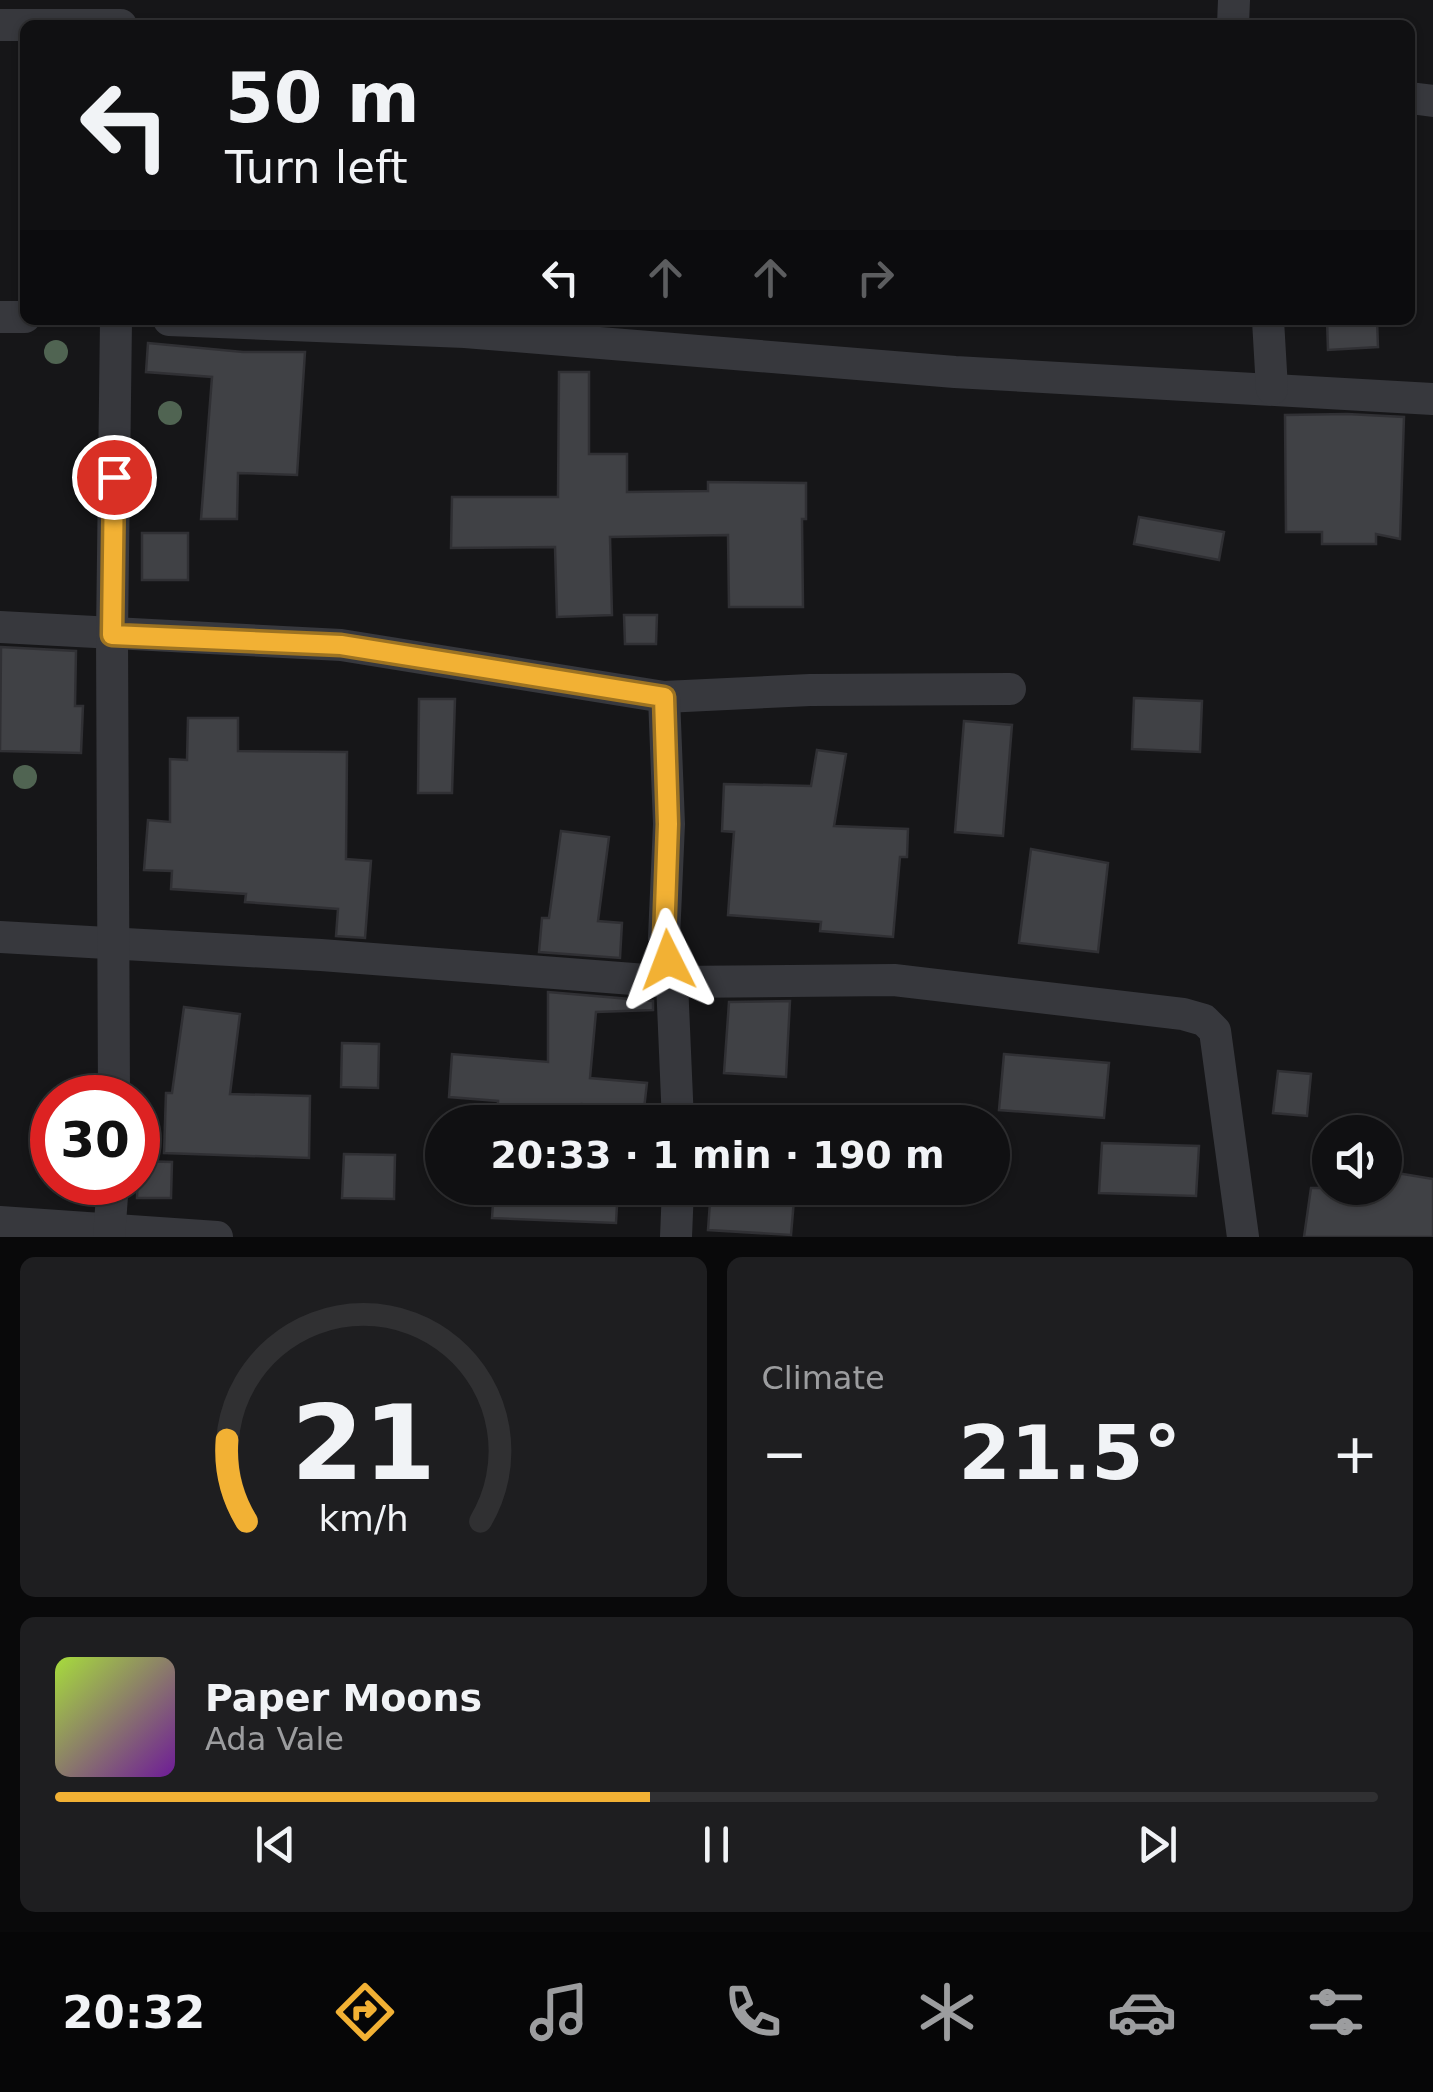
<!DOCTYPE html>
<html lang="en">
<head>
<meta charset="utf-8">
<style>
  :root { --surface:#101012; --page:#1e1e20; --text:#f1f3f6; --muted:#9c9d9f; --line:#303032; --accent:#f2b134 }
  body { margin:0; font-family:"DejaVu Sans",sans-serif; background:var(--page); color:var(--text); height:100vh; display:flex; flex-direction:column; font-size:38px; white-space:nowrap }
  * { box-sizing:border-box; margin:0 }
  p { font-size:32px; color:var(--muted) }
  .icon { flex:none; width:55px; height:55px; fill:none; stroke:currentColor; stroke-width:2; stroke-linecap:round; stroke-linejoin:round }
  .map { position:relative; height:1237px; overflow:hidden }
  .details { display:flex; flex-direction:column; gap:20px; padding:20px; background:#09090a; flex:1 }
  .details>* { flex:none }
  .hud { position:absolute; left:20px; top:20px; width:1395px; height:305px; border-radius:15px; box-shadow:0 2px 8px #0004,0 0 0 2px var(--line); background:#101012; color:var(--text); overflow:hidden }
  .fabs { position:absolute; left:1312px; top:1115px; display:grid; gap:20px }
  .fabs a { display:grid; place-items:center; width:90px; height:90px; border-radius:50%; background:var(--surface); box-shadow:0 2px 8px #0004,0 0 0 2px var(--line); font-size:50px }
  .speed { position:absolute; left:30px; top:1075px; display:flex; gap:20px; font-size:50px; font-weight:700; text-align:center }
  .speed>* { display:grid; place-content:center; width:130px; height:130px; border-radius:50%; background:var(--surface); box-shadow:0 2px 8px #0004,0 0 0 2px var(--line); line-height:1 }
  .speed .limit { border:15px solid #d22; background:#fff; color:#111 }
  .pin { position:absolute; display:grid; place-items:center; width:85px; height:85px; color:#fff; margin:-42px; border:5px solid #fff; border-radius:50%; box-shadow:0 2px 10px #0007 }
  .me { position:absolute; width:110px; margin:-55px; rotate:357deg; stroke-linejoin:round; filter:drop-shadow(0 0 8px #0008) }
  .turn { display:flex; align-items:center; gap:35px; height:210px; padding:0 40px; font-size:45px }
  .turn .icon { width:130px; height:130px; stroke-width:2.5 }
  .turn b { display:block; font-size:70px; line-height:85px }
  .lanes { display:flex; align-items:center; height:95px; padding:0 40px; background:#0003; justify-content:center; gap:50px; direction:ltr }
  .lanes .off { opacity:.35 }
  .big { font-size:75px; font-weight:600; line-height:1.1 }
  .details .tile { flex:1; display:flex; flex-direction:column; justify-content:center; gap:15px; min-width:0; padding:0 35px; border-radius:15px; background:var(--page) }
  .details .dial { align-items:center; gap:0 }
  .dial svg { height:260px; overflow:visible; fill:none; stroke:var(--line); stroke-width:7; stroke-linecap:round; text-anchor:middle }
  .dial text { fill:var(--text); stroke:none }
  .song { display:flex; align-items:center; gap:30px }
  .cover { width:120px; height:120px; border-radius:15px; background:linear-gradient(135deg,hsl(80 70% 55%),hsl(280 70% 35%)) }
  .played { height:10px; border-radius:5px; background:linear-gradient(90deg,var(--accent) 45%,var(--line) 45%) }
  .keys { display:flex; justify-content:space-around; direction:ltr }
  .heat { display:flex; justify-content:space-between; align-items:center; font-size:55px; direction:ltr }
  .details .tiles { flex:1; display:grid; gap:20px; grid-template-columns:1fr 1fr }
  .tile:last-child { grid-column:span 2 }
  .trip { position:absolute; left:425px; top:1105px; width:585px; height:100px; border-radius:50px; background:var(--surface); box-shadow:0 2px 8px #0004,0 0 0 2px var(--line); font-weight:600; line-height:100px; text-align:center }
  .tab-bar { display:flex; height:160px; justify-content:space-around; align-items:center; background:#060607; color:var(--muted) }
  .tab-bar .icon { width:70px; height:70px }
  .tab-bar .selected { color:var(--accent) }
  .tab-bar b { font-size:45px; color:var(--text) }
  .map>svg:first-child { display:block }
  .building { fill:#404145; stroke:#303034; stroke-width:2.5 }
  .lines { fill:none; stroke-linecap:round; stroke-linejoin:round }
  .street { stroke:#37383d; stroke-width:32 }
  .tree { fill:#506452 }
  .route-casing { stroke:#9d7322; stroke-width:25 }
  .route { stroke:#f2b134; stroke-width:18 }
</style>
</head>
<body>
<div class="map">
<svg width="1433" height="1237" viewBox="0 0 1433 1237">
  <rect width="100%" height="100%" fill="#161618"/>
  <g class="building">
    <polygon points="1327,320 1377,320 1378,347 1328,350"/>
    <polygon points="148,343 243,352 305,352 297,475 238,473 237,519 201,519 212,377 146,372"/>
    <polygon points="559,372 589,372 589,454 627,454 627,492 708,491 708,482 806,483 806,519 802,519 803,607 729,607 728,535 610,537 612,615 557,617 555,547 451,548 452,497 558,497"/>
    <polygon points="1347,414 1404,417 1400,539 1376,534 1376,544 1322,544 1322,532 1286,532 1285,415"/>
    <polygon points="1139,517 1224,532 1219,560 1134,544"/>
    <rect x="142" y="533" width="46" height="47"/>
    <polygon points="624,615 657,615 656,644 625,644"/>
    <polygon points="1,647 76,651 75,706 83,706 81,753 0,751"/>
    <polygon points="1134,698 1202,701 1200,752 1132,749"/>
    <polygon points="419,699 455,699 452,793 418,793"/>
    <polygon points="188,718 238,718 238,751 347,752 346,859 371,861 365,938 336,936 338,909 245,902 246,894 171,889 172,871 144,870 148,820 170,822 170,759 187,760"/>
    <polygon points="964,721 1012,725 1003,836 955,832"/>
    <polygon points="817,750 846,754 834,826 908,829 907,857 900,857 893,937 820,931 821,922 728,915 734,832 722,831 724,784 811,786"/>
    <polygon points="561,831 609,837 598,921 622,923 620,958 539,952 542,918 549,918"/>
    <polygon points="1031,849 1108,863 1098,952 1019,943"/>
    <polygon points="548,992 653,1001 653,1010 596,1012 590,1078 647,1083 644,1109 582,1104 581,1122 497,1122 498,1101 449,1097 452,1054 548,1062"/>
    <polygon points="790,1001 786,1077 724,1073 729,1002"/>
    <polygon points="184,1007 240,1014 230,1094 310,1096 309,1158 164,1153 166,1093 172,1093"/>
    <polygon points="342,1043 379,1044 378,1088 341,1087"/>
    <polygon points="1004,1054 1109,1063 1104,1118 999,1110"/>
    <polygon points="1278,1071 1311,1074 1307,1116 1273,1113"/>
    <polygon points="1102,1143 1199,1146 1196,1196 1099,1193"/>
    <polygon points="344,1154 395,1155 394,1199 342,1198"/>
    <polygon points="138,1161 172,1162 171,1198 137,1198"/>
    <polygon points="1385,1171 1433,1179 1433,1237 1304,1237 1311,1188 1385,1188"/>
    <polygon points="494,1188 618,1188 616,1223 492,1218"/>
    <polygon points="711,1188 795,1188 791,1235 708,1230"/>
  </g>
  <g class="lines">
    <g class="street">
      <polyline points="0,25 121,25"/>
      <polyline points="1233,25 1234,0"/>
      <polyline points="1410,98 1433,101"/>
      <polyline points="0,317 25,317"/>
      <polyline points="169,320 465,332 955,372 1433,399"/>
      <polyline points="1268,320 1272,389"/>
      <polyline points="0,627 341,645 664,697 810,690 1010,689"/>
      <polyline points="664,697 669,824 664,938 672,982 678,1122"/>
      <polyline points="0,937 321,955 672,982 894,980 1183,1014 1204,1020 1215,1031 1243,1237"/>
      <polyline points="114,1098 112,635 116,320"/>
      <polyline points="0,1222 217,1237"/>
      <polyline points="109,1237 113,1182"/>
      <polyline points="676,1237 678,1188"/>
    </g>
  </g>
  <g class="tree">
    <circle cx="56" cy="352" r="12"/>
    <circle cx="170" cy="413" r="12"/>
    <circle cx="25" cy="777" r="12"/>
  </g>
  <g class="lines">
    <defs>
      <polyline id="route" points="114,477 112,635 341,645 664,697 668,824 664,938 668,960"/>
    </defs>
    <use href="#route" class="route-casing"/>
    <use href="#route" class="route"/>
  </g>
</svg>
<div class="fabs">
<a><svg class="icon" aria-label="sound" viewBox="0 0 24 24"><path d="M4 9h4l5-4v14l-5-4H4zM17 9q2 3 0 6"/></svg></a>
</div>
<div class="speed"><div class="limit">30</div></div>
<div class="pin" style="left:114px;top:477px;background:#d93025"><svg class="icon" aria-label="arrive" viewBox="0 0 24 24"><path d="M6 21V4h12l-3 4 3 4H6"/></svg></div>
<svg class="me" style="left:668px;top:960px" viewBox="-20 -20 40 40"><path d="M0-17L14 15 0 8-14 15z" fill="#f2b134" stroke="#fff" stroke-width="4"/></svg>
<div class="trip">20:33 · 1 min · 190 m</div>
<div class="hud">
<div class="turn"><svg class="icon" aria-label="left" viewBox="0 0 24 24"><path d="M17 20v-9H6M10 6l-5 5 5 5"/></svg><div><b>50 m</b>Turn left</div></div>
<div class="lanes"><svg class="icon" aria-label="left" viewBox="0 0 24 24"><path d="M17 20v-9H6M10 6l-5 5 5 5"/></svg><svg class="icon off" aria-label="ahead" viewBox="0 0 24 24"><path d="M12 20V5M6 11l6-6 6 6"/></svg><svg class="icon off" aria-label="ahead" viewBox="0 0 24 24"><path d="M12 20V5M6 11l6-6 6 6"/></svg><svg class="icon off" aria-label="right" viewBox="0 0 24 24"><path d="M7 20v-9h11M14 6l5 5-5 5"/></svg></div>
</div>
</div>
<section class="details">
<div class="tiles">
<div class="tile dial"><svg viewBox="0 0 100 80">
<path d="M14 69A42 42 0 1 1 86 69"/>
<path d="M14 69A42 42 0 0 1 8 44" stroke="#f2b134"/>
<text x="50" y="56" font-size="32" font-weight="700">21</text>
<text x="50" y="72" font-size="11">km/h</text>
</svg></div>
<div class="tile"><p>Climate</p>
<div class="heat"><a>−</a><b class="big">21.5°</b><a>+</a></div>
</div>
<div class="tile">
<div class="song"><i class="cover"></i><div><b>Paper Moons</b><p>Ada Vale</p></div></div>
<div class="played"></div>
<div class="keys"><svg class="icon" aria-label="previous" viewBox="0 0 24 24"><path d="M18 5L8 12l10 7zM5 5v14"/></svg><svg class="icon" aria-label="pause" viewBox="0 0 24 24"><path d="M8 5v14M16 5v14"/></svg><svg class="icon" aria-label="next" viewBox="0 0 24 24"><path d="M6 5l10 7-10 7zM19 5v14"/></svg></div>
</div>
</div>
</section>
<nav class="tab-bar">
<b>20:32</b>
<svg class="icon selected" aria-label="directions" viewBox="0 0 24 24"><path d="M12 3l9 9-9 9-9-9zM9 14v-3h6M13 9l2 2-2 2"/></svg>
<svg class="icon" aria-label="music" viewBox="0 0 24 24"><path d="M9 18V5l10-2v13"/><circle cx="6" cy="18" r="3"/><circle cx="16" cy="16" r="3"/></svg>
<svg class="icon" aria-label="phone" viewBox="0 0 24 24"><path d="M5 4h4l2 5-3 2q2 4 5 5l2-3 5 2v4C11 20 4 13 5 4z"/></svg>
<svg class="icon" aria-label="climate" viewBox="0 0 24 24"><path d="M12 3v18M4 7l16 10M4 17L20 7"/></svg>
<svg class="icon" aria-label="car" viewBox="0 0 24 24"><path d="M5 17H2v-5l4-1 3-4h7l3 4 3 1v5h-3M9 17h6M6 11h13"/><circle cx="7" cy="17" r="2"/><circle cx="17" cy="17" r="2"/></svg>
<svg class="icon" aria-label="filters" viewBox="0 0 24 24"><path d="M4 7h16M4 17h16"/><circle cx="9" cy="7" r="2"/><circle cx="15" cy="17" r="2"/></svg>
</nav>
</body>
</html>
